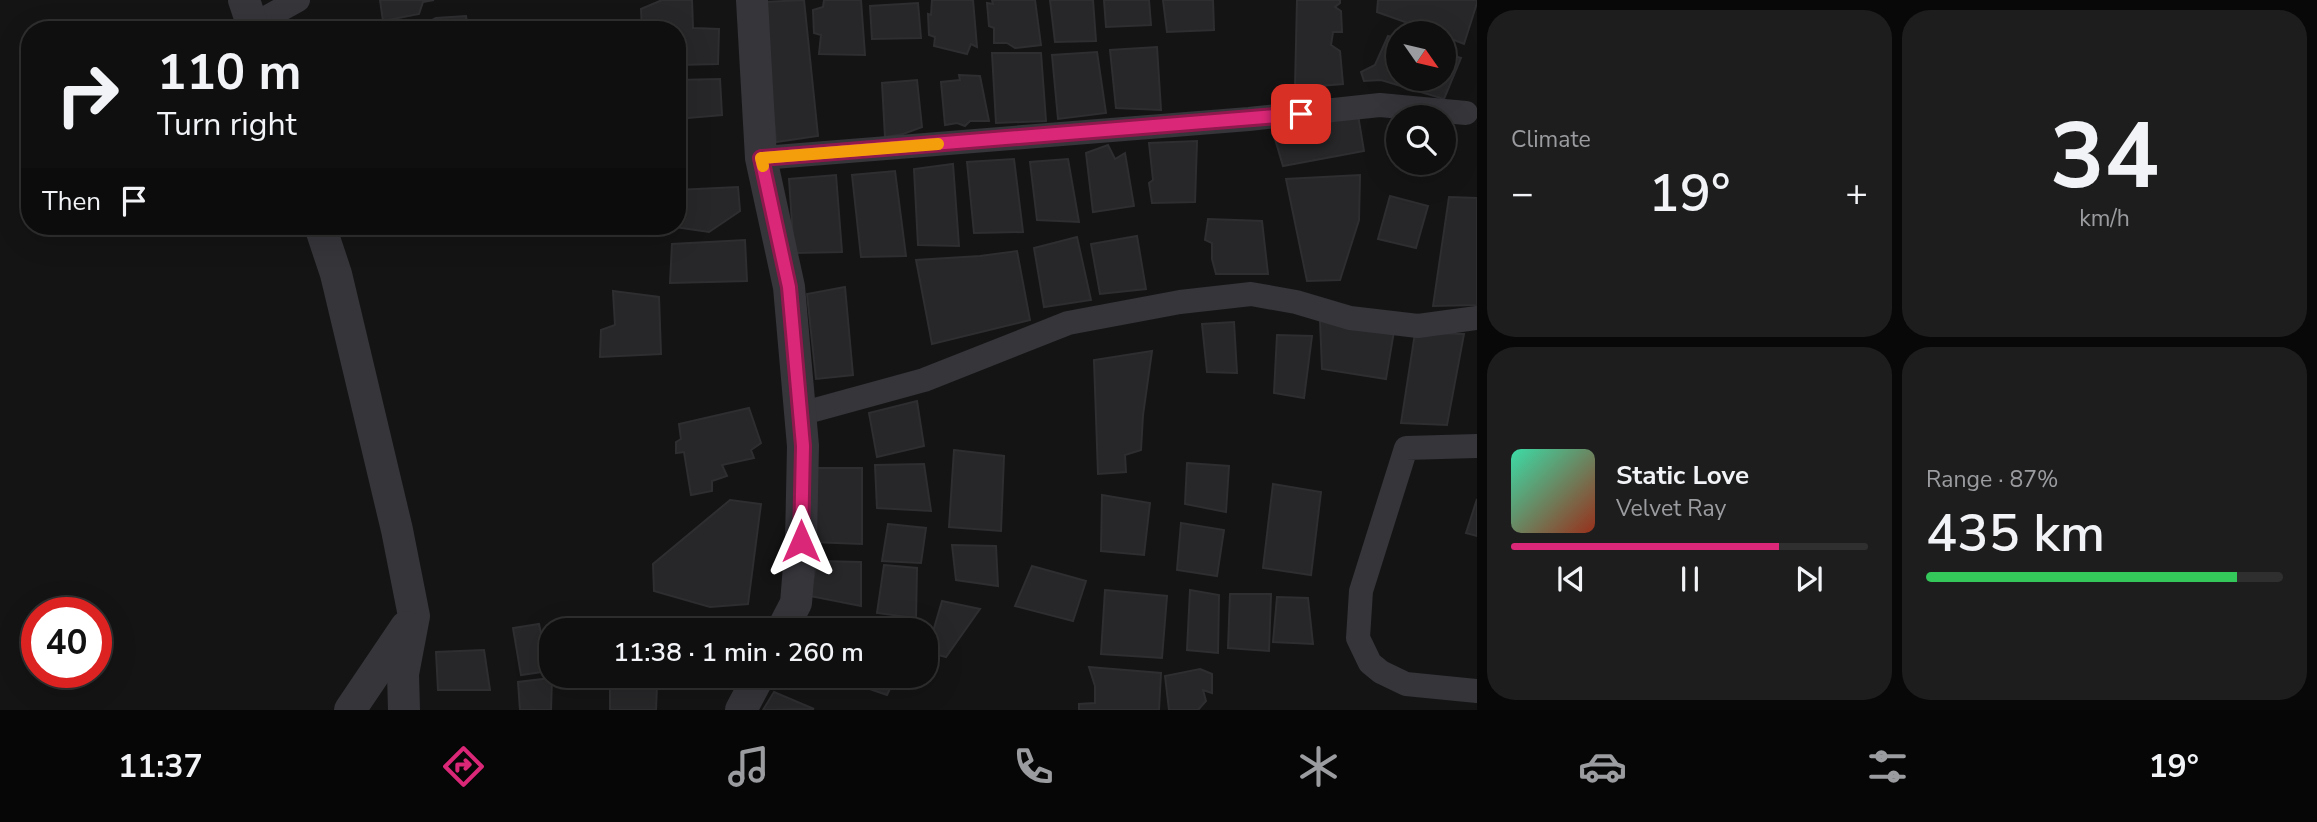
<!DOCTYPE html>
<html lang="en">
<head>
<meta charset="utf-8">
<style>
  :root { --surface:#0f0f10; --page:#1d1d1e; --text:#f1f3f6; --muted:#9b9c9f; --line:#2f2f30; --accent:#db2777 }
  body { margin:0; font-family:"Nunito Sans",sans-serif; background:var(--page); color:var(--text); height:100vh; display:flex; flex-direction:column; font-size:26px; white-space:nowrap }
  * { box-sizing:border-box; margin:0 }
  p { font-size:23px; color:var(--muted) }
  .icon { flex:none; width:38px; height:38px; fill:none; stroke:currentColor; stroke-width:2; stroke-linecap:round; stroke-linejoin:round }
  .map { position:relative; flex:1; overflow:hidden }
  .details { display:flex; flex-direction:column; gap:10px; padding:10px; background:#080809; width:840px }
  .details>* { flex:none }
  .guide { position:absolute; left:21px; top:21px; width:665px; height:214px; border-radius:28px; box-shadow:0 7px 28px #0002,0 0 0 2px var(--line); background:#0f0f10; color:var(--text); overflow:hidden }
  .needle { width:46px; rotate:124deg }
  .fabs { position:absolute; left:1386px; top:21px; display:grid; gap:14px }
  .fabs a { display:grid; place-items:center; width:70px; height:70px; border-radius:50%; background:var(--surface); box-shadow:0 7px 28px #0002,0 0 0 2px var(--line); font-size:35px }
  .speed { position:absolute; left:21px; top:597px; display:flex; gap:14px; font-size:35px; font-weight:700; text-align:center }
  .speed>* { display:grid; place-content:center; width:91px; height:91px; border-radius:50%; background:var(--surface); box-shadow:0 7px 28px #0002,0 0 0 2px var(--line); line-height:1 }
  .speed .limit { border:10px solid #d22; background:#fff; color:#111 }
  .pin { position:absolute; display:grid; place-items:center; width:60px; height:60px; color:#fff; margin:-30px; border-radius:14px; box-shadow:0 4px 10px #0006 }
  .me { position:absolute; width:77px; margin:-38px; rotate:0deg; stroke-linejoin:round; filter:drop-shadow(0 0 5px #0008) }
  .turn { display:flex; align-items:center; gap:24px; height:147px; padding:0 21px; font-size:32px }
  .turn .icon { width:91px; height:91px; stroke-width:2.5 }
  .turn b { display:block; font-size:49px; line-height:60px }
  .then { display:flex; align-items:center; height:66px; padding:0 21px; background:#0003; gap:14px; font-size:26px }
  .big { font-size:52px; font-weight:600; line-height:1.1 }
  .details .card { flex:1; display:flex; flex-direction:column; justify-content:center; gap:10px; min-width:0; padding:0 24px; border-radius:28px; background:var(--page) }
  .details .dial { align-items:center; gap:0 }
  .dial b { font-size:91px; line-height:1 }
  .song { display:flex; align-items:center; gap:21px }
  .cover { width:84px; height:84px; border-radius:10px; background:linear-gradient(135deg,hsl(160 70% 55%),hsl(10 70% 35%)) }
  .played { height:7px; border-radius:4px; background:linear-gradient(90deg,var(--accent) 75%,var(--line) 75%) }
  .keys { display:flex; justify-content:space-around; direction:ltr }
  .heat { display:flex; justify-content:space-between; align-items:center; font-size:38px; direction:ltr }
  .charge { height:10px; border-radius:5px; background:linear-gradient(90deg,#34c759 87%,var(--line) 0) }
  .details .tiles { flex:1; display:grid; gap:10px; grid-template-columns:repeat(2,1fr) }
  .trip { position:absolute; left:539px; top:618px; width:399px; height:70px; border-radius:28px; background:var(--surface); box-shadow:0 7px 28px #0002,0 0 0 2px var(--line); font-weight:600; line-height:70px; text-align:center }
  .tab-bar { display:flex; height:112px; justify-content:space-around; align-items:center; background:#060606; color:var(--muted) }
  .tab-bar .icon { width:49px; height:49px }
  .tab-bar .active { color:var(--accent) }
  .tab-bar b { font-size:32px; color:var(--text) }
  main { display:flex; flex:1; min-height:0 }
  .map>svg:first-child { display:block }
  .building { fill:#272729; stroke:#2e2e31; stroke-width:2 }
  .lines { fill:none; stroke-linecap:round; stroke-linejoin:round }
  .minor { stroke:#35353a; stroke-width:24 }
  .tertiary { stroke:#35353a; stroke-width:32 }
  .route-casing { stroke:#8e194d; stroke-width:18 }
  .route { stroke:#db2777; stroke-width:12 }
  .slow { stroke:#f59e0b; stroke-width:12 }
</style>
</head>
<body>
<main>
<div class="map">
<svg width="1477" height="710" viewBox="0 0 1477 710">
  <rect width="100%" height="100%" fill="#141415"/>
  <g class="building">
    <polygon points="380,0 434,0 423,2 419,14 383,21"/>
    <polygon points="662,0 692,0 693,28 719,29 718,64 677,65 677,30 642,30 641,9"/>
    <polygon points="804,0 818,136 776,142 764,2"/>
    <polygon points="824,0 861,0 865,55 819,54 821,35 814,33 813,10 823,7"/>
    <polygon points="932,0 973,0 977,47 971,44 967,54 934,46 935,37 929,35 928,14 931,15"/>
    <polygon points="992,0 1035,0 1041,45 1015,48 1007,43 994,43 994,28 989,26 987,3 993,4"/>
    <polygon points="1050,0 1093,0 1096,41 1055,42"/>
    <polygon points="1104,0 1149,0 1151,25 1106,27"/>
    <polygon points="1163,0 1213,0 1214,30 1167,32"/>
    <polygon points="1297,0 1340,0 1340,3 1335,7 1341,11 1342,32 1333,32 1331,45 1340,51 1343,84 1295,88"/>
    <polygon points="1378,0 1477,0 1477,3 1464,44 1444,36 1444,33 1436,33 1377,12"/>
    <polygon points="918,3 921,38 872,39 870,6"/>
    <polygon points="466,16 468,30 418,30 418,27 436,18"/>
    <polygon points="1388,36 1398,39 1398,79 1444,79 1444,53 1461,58 1444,99 1381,80 1364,81 1361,72 1375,65"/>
    <polygon points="1157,47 1161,110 1116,108 1110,50"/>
    <polygon points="1097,52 1106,113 1058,119 1052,55"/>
    <polygon points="992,53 1041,53 1046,121 996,123"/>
    <polygon points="959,75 980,76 989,121 970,121 965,126 957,123 945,125 941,82 960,80"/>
    <polygon points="720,79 722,115 677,119 677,80"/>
    <polygon points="917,80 922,127 903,134 885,137 882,83"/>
    <polygon points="1357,109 1364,151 1283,166 1272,129 1319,116"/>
    <polygon points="1197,141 1195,202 1152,203 1149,183 1153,180 1149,143"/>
    <polygon points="1108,145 1115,159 1125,153 1134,206 1093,212 1086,153"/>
    <polygon points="1014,159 1023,232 974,233 967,162"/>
    <polygon points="1068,159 1079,222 1037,220 1030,162"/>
    <polygon points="953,164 959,246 918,245 914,169"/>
    <polygon points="895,171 906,256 861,257 852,175"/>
    <polygon points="836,175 842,252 794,253 789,179"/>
    <polygon points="1360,175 1359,220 1340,280 1307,281 1286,179"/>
    <polygon points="738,187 740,211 709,232 668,226 677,226 677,190"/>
    <polygon points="1390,196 1428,206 1416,248 1378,239"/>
    <polygon points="1449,197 1477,198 1477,305 1433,306"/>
    <polygon points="1208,219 1262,221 1268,274 1216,274 1212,259 1212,243 1205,240"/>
    <polygon points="1137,236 1146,289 1100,294 1091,244"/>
    <polygon points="1077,237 1091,300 1044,307 1034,248"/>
    <polygon points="745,240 747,281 670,283 672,244"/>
    <polygon points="1017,251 1030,320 932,344 916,260 980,256"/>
    <polygon points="845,287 853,375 816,379 807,294"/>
    <polygon points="613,291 659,297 661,354 600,357 601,330 615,325"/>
    <polygon points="1320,320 1394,331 1386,379 1322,369"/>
    <polygon points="1234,322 1237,373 1207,372 1202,324"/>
    <polygon points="1415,333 1464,334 1447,425 1401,423"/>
    <polygon points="1277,335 1312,336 1304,398 1274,393"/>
    <polygon points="1152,351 1143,415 1141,450 1125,455 1126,472 1098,474 1094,360"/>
    <polygon points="917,401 924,446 877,457 869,413"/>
    <polygon points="749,408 761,443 751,450 754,458 722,465 727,476 712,481 712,491 691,495 684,452 676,453 676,442 681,439 679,424"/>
    <polygon points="954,450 1004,456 1001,531 949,527"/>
    <polygon points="1187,463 1229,466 1226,512 1185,504"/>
    <polygon points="924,464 931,511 877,508 875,465"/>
    <polygon points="812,468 862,468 862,544 811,542"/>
    <polygon points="1273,484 1321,492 1311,575 1263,568"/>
    <polygon points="1102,495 1150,503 1144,555 1101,551"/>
    <polygon points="1477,499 1477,536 1466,533"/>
    <polygon points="730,500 761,504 748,604 710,607 654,591 653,564"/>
    <polygon points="1181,523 1224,530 1217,576 1177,570"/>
    <polygon points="888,524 926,528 921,563 882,561"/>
    <polygon points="952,545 996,546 998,586 956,580"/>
    <polygon points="817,561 861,562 861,606 810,596"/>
    <polygon points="884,565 917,568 916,618 877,613"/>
    <polygon points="1032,566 1086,581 1073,621 1015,606"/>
    <polygon points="1105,590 1167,596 1162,658 1101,654"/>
    <polygon points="1190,590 1219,595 1218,653 1187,650"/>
    <polygon points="1230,594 1271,594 1269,651 1228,648"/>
    <polygon points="1277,597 1308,598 1313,644 1273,642"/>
    <polygon points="942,601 980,609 946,657 927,652"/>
    <polygon points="710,619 719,621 717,630 707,630"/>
    <polygon points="539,624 549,671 521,675 513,628"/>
    <polygon points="484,650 490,690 438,690 436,652"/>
    <polygon points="1089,667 1161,673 1159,710 1079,710 1079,704 1095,703 1095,686"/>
    <polygon points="1200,669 1212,674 1212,693 1203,690 1206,701 1198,710 1169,710 1165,676"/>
    <polygon points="806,676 827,676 824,684"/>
    <polygon points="852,676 896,676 887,695 849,682"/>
    <polygon points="552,678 551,710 520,710 518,682"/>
    <polygon points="610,681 657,685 656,710 610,710"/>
    <polygon points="774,692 814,709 763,710"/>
  </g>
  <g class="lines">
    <g class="minor">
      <polyline points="253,25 298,0"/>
      <polyline points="761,158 1249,119 1380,105 1466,113"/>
      <polyline points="800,414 924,380 1068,323 1180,302 1251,294 1296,302 1350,318 1418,326 1477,318"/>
      <polyline points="1477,446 1406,448 1361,591 1358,638 1370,663 1381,672 1406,684 1477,691"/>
    </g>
    <g class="tertiary">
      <polyline points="244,0 254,30"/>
      <polyline points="752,0 761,158 789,287 803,446 801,541 796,603 782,630"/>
      <polyline points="320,226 336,274 397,530 414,616 403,674 404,710"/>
      <polyline points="350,710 406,627"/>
      <polyline points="741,710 759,676"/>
    </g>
  </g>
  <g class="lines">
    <defs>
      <polyline id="route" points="801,541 803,446 789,287 761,158 1301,114"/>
    </defs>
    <use href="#route" class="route-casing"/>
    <use href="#route" class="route"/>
    <polyline class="slow" points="763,166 761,158 938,144"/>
  </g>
</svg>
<div class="fabs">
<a><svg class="needle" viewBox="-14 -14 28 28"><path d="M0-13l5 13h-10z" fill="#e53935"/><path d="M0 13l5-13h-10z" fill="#9b9c9f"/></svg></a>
<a><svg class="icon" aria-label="search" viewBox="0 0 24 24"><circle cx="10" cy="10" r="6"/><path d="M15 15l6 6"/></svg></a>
</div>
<div class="speed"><div class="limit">40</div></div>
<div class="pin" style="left:1301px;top:114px;background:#d93025"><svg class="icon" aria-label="arrive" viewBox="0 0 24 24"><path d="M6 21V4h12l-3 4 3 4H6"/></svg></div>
<svg class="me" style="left:801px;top:541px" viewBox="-20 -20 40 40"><path d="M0-17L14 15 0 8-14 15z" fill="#db2777" stroke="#fff" stroke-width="4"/></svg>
<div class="trip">11:38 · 1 min · 260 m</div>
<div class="guide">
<div class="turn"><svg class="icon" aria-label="right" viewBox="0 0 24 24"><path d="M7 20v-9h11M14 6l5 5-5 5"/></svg><div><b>110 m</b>Turn right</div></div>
<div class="then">Then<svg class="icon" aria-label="arrive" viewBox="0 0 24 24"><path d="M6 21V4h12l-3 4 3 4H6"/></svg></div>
</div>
</div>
<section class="details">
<div class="tiles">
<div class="card"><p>Climate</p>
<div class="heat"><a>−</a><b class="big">19°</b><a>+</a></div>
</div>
<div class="card dial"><b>34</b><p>km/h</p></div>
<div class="card">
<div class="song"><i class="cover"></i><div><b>Static Love</b><p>Velvet Ray</p></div></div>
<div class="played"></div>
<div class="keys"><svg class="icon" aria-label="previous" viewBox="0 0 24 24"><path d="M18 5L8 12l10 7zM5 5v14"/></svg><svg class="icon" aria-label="pause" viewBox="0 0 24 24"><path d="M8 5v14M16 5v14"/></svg><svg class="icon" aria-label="next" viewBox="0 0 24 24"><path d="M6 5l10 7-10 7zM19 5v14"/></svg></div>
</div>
<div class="card"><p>Range · 87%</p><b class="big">435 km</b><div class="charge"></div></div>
</div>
</section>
</main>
<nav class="tab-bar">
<b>11:37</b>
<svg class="icon active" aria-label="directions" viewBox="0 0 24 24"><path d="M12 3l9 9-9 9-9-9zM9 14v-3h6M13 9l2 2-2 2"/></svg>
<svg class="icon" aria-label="music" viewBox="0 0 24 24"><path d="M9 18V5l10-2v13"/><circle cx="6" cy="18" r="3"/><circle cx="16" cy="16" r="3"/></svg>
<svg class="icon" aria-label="phone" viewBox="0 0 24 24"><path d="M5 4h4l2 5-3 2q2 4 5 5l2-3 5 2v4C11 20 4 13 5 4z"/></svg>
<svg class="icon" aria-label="climate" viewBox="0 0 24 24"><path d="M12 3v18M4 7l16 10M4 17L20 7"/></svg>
<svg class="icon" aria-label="car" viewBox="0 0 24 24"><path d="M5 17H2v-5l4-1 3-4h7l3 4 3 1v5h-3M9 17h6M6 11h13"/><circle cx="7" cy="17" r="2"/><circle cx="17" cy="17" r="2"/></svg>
<svg class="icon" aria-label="filters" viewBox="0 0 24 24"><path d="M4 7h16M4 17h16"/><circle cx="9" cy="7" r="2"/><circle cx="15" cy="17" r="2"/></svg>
<b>19°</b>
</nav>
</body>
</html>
